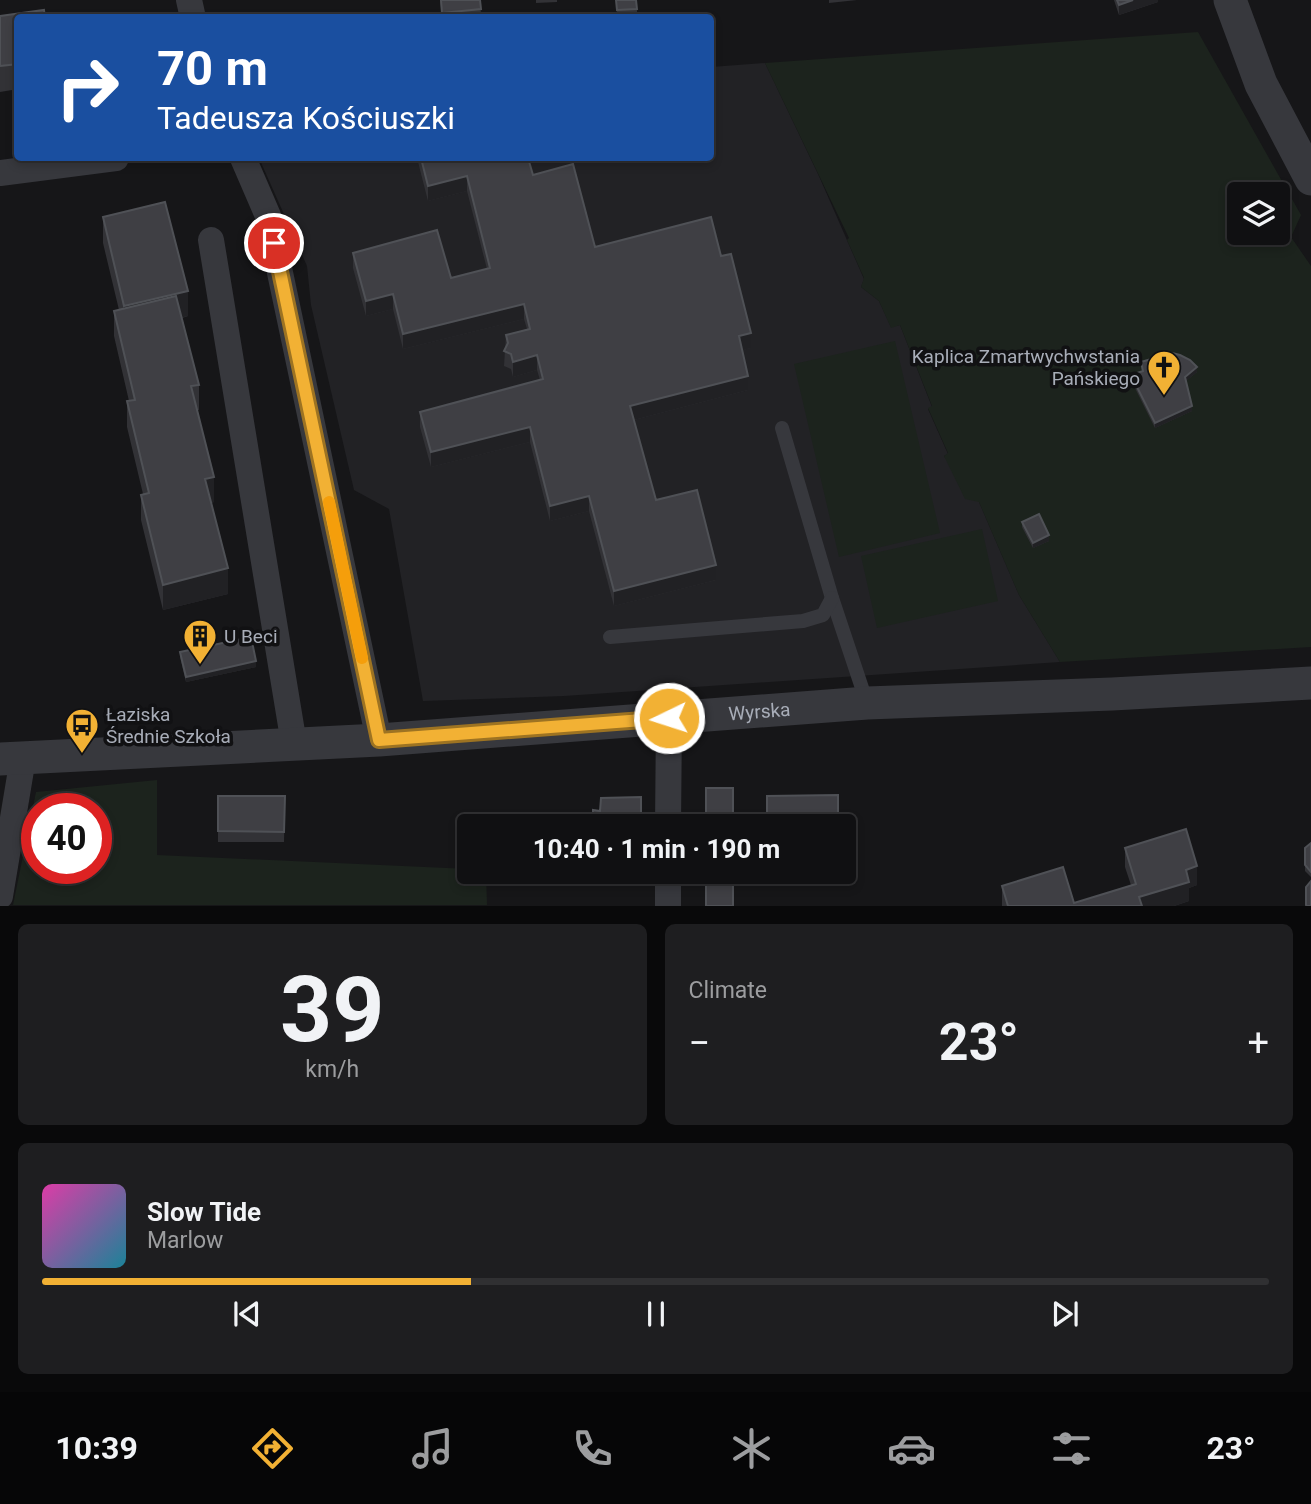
<!DOCTYPE html>
<html lang="en">
<head>
<meta charset="utf-8">
<style>
  :root { --surface:#101012; --page:#1e1e20; --text:#f1f3f6; --muted:#9c9d9f; --line:#303032; --accent:#f2b134 }
  body { margin:0; font-family:Roboto,sans-serif; background:var(--page); color:var(--text); height:100vh; display:flex; flex-direction:column; font-size:26px; white-space:nowrap }
  * { box-sizing:border-box; margin:0 }
  p { font-size:23px; color:var(--muted) }
  .icon { flex:none; width:38px; height:38px; fill:none; stroke:currentColor; stroke-width:2; stroke-linecap:round; stroke-linejoin:round }
  .map { position:relative; height:906px; overflow:hidden }
  .panel { display:flex; flex-direction:column; gap:18px; padding:18px; background:#09090a; flex:1 }
  .panel>* { flex:none }
  .guide { position:absolute; left:14px; top:14px; width:700px; height:147px; border-radius:7px; box-shadow:0 4px 10px #0003,0 0 0 2px var(--line); background:#1a4fa0; color:#fff; overflow:hidden }
  .controls { position:absolute; left:1227px; top:182px; display:grid; gap:14px }
  .controls a { display:grid; place-items:center; width:63px; height:63px; border-radius:7px; background:var(--surface); box-shadow:0 4px 10px #0003,0 0 0 2px var(--line); font-size:35px }
  .speed { position:absolute; left:21px; top:793px; display:flex; gap:14px; font-size:35px; font-weight:700; text-align:center }
  .speed>* { display:grid; place-content:center; width:91px; height:91px; border-radius:50%; background:var(--surface); box-shadow:0 4px 10px #0003,0 0 0 2px var(--line); line-height:1 }
  .speed .limit { border:10px solid #d22; background:#fff; color:#111 }
  .pin { position:absolute; display:grid; place-items:center; width:60px; height:60px; color:#fff; margin:-30px; border:4px solid #fff; border-radius:50%; box-shadow:0 2px 7px #0007 }
  .me { position:absolute; width:77px; margin:-38px; rotate:266deg; stroke-linejoin:round; filter:drop-shadow(0 0 5px #0008) }
  .turn { display:flex; align-items:center; gap:24px; height:147px; padding:0 28px; font-size:32px }
  .turn .icon { width:91px; height:91px; stroke-width:2.5 }
  .turn b { display:block; font-size:49px; line-height:60px }
  .big { font-size:52px; font-weight:700; line-height:1.1 }
  .panel .card { flex:1; display:flex; flex-direction:column; justify-content:center; gap:10px; min-width:0; padding:0 24px; border-radius:10px; background:var(--page) }
  .panel .dial { align-items:center; gap:0 }
  .dial b { font-size:91px; line-height:1 }
  .song { display:flex; align-items:center; gap:21px }
  .cover { width:84px; height:84px; border-radius:10px; background:linear-gradient(135deg,hsl(320 70% 55%),hsl(190 70% 35%)) }
  .played { height:7px; border-radius:4px; background:linear-gradient(90deg,var(--accent) 35%,var(--line) 35%) }
  .keys { display:flex; justify-content:space-around; direction:ltr }
  .heat { display:flex; justify-content:space-between; align-items:center; font-size:38px; direction:ltr }
  .panel .tiles { flex:1; display:grid; gap:18px; grid-template-columns:1fr 1fr }
  .card:last-child { grid-column:span 2 }
  .trip { position:absolute; left:457px; top:814px; width:399px; height:70px; border-radius:7px; background:var(--surface); box-shadow:0 4px 10px #0003,0 0 0 2px var(--line); font-weight:700; line-height:70px; text-align:center }
  .tabs { display:flex; height:112px; justify-content:space-around; align-items:center; background:#060607; color:var(--muted) }
  .tabs .icon { width:49px; height:49px }
  .tabs .on { color:var(--accent) }
  .tabs b { font-size:32px; color:var(--text) }
  .map>svg:first-child { display:block }
  .built { fill:#222225 }
  .green { fill:#1c231d; fill-rule:evenodd }
  .lines { fill:none; stroke-linecap:round; stroke-linejoin:round }
  .service { stroke:#37383d; stroke-width:14 }
  .minor { stroke:#37383d; stroke-width:26 }
  .tertiary { stroke:#37383d; stroke-width:33 }
  .wall { fill:#323236 }
  .shaded-wall { fill:#212124 }
  .building { fill:#3f3f44; stroke:#4f5156; stroke-width:2 }
  .route-casing { stroke:#9d7322; stroke-width:18 }
  .route { stroke:#f2b134; stroke-width:12 }
  .slow { stroke:#f59e0b; stroke-width:12 }
  .labels { text-anchor:middle; stroke-width:7; stroke-linejoin:round; paint-order:stroke }
  .poi-label { font-size:19px; fill:#a8adb8; stroke:#111113; text-anchor:start }
  .street-label { font-size:19px; fill:#a8adb8; stroke:#111113 }
</style>
</head>
<body>
<div class="map">
<svg width="1311" height="906" viewBox="0 0 1311 906">
  <rect width="100%" height="100%" fill="#161618"/>
  <polygon class="built" points="765,63 818,174 864,279 861,287 879,301 891,327 900,325 932,407 928,409 948,454 944,456 979,502 1019,595 1060,662 564,696 423,701 389,509 354,490 311,305 307,266 259,158 710,158 711,67"/>
  <g class="green">
    <path d="M 1198,32 L 1301,215 L 1291,237 L 1311,266 L 1311,647 L 1060,662 L 1019,595 L 979,502 L 965,499 L 944,456 L 948,453 L 928,408 L 932,406 L 900,325 L 891,328 L 879,301 L 861,287 L 864,278 L 847,240 L 849,238 L 765,63 ZM 1239,194 L 1278,194 L 1278,233 L 1239,233 Z"/>
    <polygon points="895,341 940,533 839,557 794,364"/>
    <polygon points="982,529 998,601 877,628 861,556"/>
    <path d="M 157,780 L 157,855 L 469,869 L 469,872 L 486,872 L 487,905 L 13,905 L 36,792 ZM 96,808 L 96,868 L 37,868 L 37,808 Z"/>
  </g>
  <g class="lines">
    <g class="service">
      <polyline points="782,428 832,598 867,703"/>
      <polyline points="610,637 803,621 823,615 832,598"/>
    </g>
    <g class="minor">
      <polyline points="189,0 193,18"/>
      <polyline points="243,158 268,216 379,740"/>
      <polyline points="0,173 116,158"/>
      <polyline points="211,240 294,744"/>
      <polyline points="668,826 669,718"/>
      <polyline points="0,896 23,758"/>
      <polyline points="668,906 668,872"/>
    </g>
    <g class="tertiary">
      <polyline points="1230,0 1261,84 1311,179"/>
      <path id="s1" d="M 0,759 L 379,740 L 867,703 L 1112,694 L 1311,683"/>
    </g>
  </g>
  <g class="wall">
    <polygon points="440,0 480,0 481,15 442,18"/>
    <polygon points="536,0 557,0 557,2 536,3"/>
    <polygon points="616,0 637,9 637,14 617,16"/>
    <polygon points="829,0 857,0 829,3"/>
    <polygon points="1114,0 1158,0 1158,2 1119,15"/>
    <polygon points="0,16 18,18 18,89 0,92"/>
    <polygon points="417,158 528,158 533,175 595,247 721,256 751,348 742,350 748,390 634,420 656,500 716,580 614,606 589,511 550,521 530,442 431,467 420,427 420,412 540,380 537,370 513,377 511,369 504,366 506,335 527,329 524,319 403,349 393,309 366,316 353,268 353,253 451,278 487,269 467,191 428,201"/>
    <polygon points="103,217 188,316 182,318 199,385 199,410 197,410 214,502 211,503 228,594 163,610 141,520 141,495 143,494 127,427 127,401 129,401 114,336 114,311 119,310 103,243"/>
    <polygon points="1141,362 1197,372 1186,381 1192,411 1155,428 1131,380 1131,375 1142,371"/>
    <polygon points="1022,522 1049,541 1033,548 1022,527"/>
    <polygon points="180,652 256,667 186,682 180,657"/>
    <polygon points="218,796 285,796 284,842 218,842"/>
    <rect x="459" y="834" width="10" height="19"/>
    <polygon points="1311,843 1311,877 1305,871 1305,848"/>
    <polygon points="1125,848 1197,885 1189,888 1189,901 1174,906 1002,906 1002,886 1074,903 1131,885 1125,867"/>
  </g>
  <g class="shaded-wall">
    <polygon points="1133,0 1158,0 1158,2 1119,15 1119,5"/>
    <polygon points="467,176 467,191 428,201 428,186"/>
    <polygon points="188,291 188,316 124,331 124,306"/>
    <polygon points="393,294 393,309 366,316 366,301"/>
    <polygon points="524,304 524,319 403,349 403,334"/>
    <polygon points="751,333 751,348 739,351 739,336"/>
    <polygon points="537,355 537,370 513,377 513,362"/>
    <polygon points="1197,367 1197,372 1185,382 1185,377"/>
    <polygon points="748,376 748,390 630,421 630,406"/>
    <polygon points="1192,406 1192,411 1155,428 1155,423"/>
    <polygon points="530,427 530,442 431,467 431,452"/>
    <polygon points="214,477 214,502 205,504 205,479"/>
    <polygon points="589,496 589,511 550,521 550,506"/>
    <polygon points="1049,535 1049,541 1033,548 1033,543"/>
    <polygon points="716,565 716,580 614,606 614,591"/>
    <polygon points="228,568 228,594 163,610 163,585"/>
    <polygon points="256,661 256,667 186,682 186,677"/>
    <polygon points="1197,866 1197,885 1189,888 1189,901 1174,906 1139,906 1139,897 1186,870"/>
  </g>
  <g class="building">
    <polygon points="441,0 480,0 481,9 442,13"/>
    <polygon points="616,0 636,0 637,9 617,10"/>
    <polygon points="1117,0 1133,0 1119,5"/>
    <polygon points="44,10 45,18 18,18 18,64 0,66 0,16"/>
    <polygon points="305,14 305,18 264,18"/>
    <polygon points="421,158 528,158 533,175 573,164 595,247 711,217 721,256 731,254 751,333 739,336 748,376 630,406 656,500 697,490 716,565 614,591 589,496 550,506 530,427 431,452 420,412 543,379 537,355 513,362 511,354 504,351 508,343 506,335 530,329 524,304 403,334 393,294 366,301 353,253 437,230 451,278 490,268 467,176 428,186"/>
    <polygon points="165,202 188,291 124,306 103,217"/>
    <polygon points="176,296 199,385 191,386 214,477 205,479 228,568 163,585 141,495 149,493 127,401 135,400 114,311"/>
    <polygon points="1172,353 1180,355 1190,360 1197,367 1185,377 1192,406 1155,423 1131,375 1143,371 1141,362"/>
    <polygon points="1039,514 1049,535 1033,543 1022,522"/>
    <polygon points="251,637 256,661 186,677 180,652"/>
    <rect x="706" y="788" width="27" height="38"/>
    <polygon points="838,795 838,826 767,826 767,796"/>
    <polygon points="218,796 285,796 284,832 218,831"/>
    <polygon points="641,797 641,826 593,826 593,810 600,811 601,798"/>
    <rect x="537" y="822" width="18" height="4"/>
    <polygon points="1186,829 1197,866 1186,870 1189,882 1139,897 1142,906 1008,906 1002,886 1063,867 1074,903 1136,884 1125,848"/>
    <rect x="459" y="834" width="10" height="14"/>
    <polygon points="1311,843 1311,872 1305,865 1305,848"/>
    <rect x="706" y="872" width="27" height="34"/>
    <polygon points="1311,881 1311,906 1307,906 1306,905 1306,887"/>
  </g>
  <g class="lines">
    <defs>
      <polyline id="route" points="274,243 379,740 669,718"/>
    </defs>
    <use href="#route" class="route-casing"/>
    <use href="#route" class="route"/>
    <polyline class="slow" points="329,502 362,658"/>
  </g>
  <defs>
    <symbol id="church-pin" viewBox="-11 -11 22 30"><path d="M0 17L-7.5 6A9.5 9.5 0 1 1 7.5 6Z" fill="#f2b134" stroke="#111113"/><path d="M-1.2-6h2.4v3.5h3.3v2.4h-3.3V6h-2.4V-.1h-3.3v-2.4h3.3Z" fill="#111"/></symbol>
    <symbol id="building-pin" viewBox="-11 -11 22 30"><path d="M0 17L-7.5 6A9.5 9.5 0 1 1 7.5 6Z" fill="#f2b134" stroke="#111113"/><path d="M-4-6H4V6H1V3H-1V6H-4ZM-2.5-4.3h1.7v1.8h-1.7ZM.8-4.3h1.7v1.8H.8ZM-2.5-1h1.7V.8h-1.7ZM.8-1h1.7V.8H.8Z" fill="#111"/></symbol>
    <symbol id="bus-pin" viewBox="-11 -11 22 30"><path d="M0 17L-7.5 6A9.5 9.5 0 1 1 7.5 6Z" fill="#f2b134" stroke="#111113"/><path d="M-5-6H5V4H4V6H2V4H-2V6H-4V4H-5ZM-3.5-4V0h7V-4ZM-3.5 1.2v1.5H-2V1.2ZM2 1.2v1.5H3.5V1.2Z" fill="#111"/></symbol>
  </defs>
  <g fill-rule="evenodd">
    <use href="#church-pin" x="1145" y="348" width="38" height="52"/>
    <use href="#building-pin" x="181" y="617" width="38" height="52"/>
    <use href="#bus-pin" x="63" y="706" width="38" height="52"/>
  </g>
  <g class="labels">
    <g class="poi-label">
      <text x="1140" y="363" text-anchor="end">Kaplica Zmartwychwstania<tspan x="1140" dy="22">Pańskiego</tspan></text>
      <text x="224" y="643">U Beci</text>
      <text x="106" y="721">Łaziska<tspan x="106" dy="22">Średnie Szkoła</tspan></text>
    </g>
    <g class="street-label">
      <text dy="7" stroke="none"><textPath href="#s1" startOffset="761">Wyrska</textPath></text>
    </g>
  </g>
</svg>
<div class="controls">
<a><svg class="icon" aria-label="layers" viewBox="0 0 24 24"><path d="M12 4l9 5-9 5-9-5zM3 14l9 5 9-5"/></svg></a>
</div>
<div class="speed"><div class="limit">40</div></div>
<div class="pin" style="left:274px;top:243px;background:#d93025"><svg class="icon" aria-label="arrive" viewBox="0 0 24 24"><path d="M6 21V4h12l-3 4 3 4H6"/></svg></div>
<svg class="me" style="left:669px;top:718px" viewBox="-20 -20 40 40"><circle r="17" fill="#f2b134" stroke="#fff" stroke-width="3"/><path d="M0-11L8 9 0 5-8 9z" fill="#fff"/></svg>
<div class="trip">10:40 · 1 min · 190 m</div>
<div class="guide">
<div class="turn"><svg class="icon" aria-label="right" viewBox="0 0 24 24"><path d="M7 20v-9h11M14 6l5 5-5 5"/></svg><div><b>70 m</b>Tadeusza Kościuszki</div></div>
</div>
</div>
<section class="panel">
<div class="tiles">
<div class="card dial"><b>39</b><p>km/h</p></div>
<div class="card"><p>Climate</p>
<div class="heat"><a>−</a><b class="big">23°</b><a>+</a></div>
</div>
<div class="card">
<div class="song"><i class="cover"></i><div><b>Slow Tide</b><p>Marlow</p></div></div>
<div class="played"></div>
<div class="keys"><svg class="icon" aria-label="previous" viewBox="0 0 24 24"><path d="M18 5L8 12l10 7zM5 5v14"/></svg><svg class="icon" aria-label="pause" viewBox="0 0 24 24"><path d="M8 5v14M16 5v14"/></svg><svg class="icon" aria-label="next" viewBox="0 0 24 24"><path d="M6 5l10 7-10 7zM19 5v14"/></svg></div>
</div>
</div>
</section>
<nav class="tabs">
<b>10:39</b>
<svg class="icon on" aria-label="directions" viewBox="0 0 24 24"><path d="M12 3l9 9-9 9-9-9zM9 14v-3h6M13 9l2 2-2 2"/></svg>
<svg class="icon" aria-label="music" viewBox="0 0 24 24"><path d="M9 18V5l10-2v13"/><circle cx="6" cy="18" r="3"/><circle cx="16" cy="16" r="3"/></svg>
<svg class="icon" aria-label="phone" viewBox="0 0 24 24"><path d="M5 4h4l2 5-3 2q2 4 5 5l2-3 5 2v4C11 20 4 13 5 4z"/></svg>
<svg class="icon" aria-label="climate" viewBox="0 0 24 24"><path d="M12 3v18M4 7l16 10M4 17L20 7"/></svg>
<svg class="icon" aria-label="car" viewBox="0 0 24 24"><path d="M5 17H2v-5l4-1 3-4h7l3 4 3 1v5h-3M9 17h6M6 11h13"/><circle cx="7" cy="17" r="2"/><circle cx="17" cy="17" r="2"/></svg>
<svg class="icon" aria-label="filters" viewBox="0 0 24 24"><path d="M4 7h16M4 17h16"/><circle cx="9" cy="7" r="2"/><circle cx="15" cy="17" r="2"/></svg>
<b>23°</b>
</nav>
</body>
</html>
